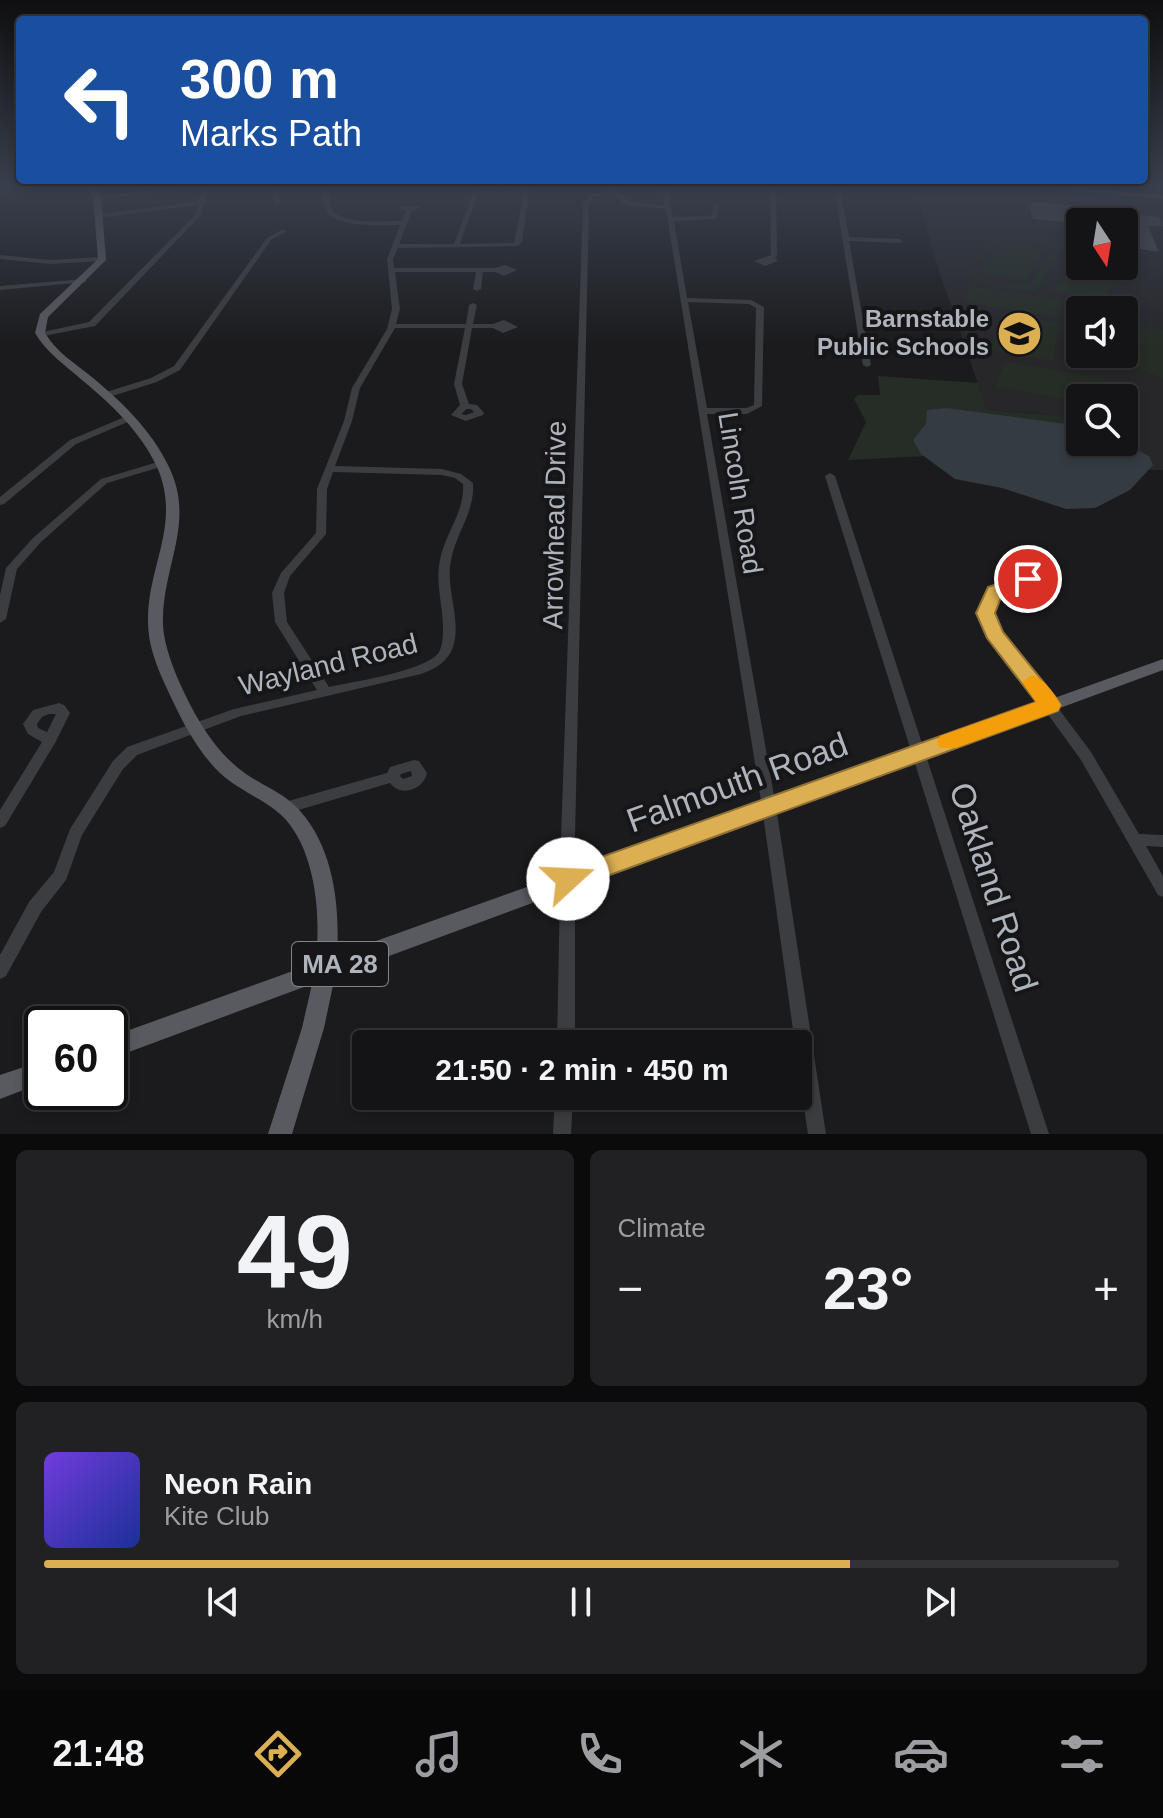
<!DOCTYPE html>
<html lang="en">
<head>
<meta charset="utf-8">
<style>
  :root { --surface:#141416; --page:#212123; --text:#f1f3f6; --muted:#9d9ea1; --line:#333335; --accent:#ddaf53 }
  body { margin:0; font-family:Helvetica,sans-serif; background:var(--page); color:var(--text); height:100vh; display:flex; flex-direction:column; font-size:30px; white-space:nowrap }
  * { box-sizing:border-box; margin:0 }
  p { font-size:26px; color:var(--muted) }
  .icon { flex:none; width:44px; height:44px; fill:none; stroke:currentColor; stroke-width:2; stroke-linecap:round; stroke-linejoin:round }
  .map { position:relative; height:1134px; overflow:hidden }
  .panel { display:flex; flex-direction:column; gap:16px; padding:16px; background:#0b0b0c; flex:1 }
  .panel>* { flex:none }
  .banner { position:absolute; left:16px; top:16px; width:1132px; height:168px; border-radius:8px; box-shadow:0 4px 12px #0003,0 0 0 2px var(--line); background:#1a4fa0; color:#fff; overflow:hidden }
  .needle { width:52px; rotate:168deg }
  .controls { position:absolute; left:1066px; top:208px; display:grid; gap:16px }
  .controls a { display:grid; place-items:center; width:72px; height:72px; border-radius:8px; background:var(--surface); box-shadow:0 4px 12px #0003,0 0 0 2px var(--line); font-size:40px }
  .speed { position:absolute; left:24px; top:1006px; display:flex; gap:16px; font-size:40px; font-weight:700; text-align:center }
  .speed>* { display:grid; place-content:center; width:104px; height:104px; border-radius:50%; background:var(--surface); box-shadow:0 4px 12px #0003,0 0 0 2px var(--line); line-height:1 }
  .speed .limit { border:4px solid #111; border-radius:12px; background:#fff; color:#111 }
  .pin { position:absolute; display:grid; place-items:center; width:68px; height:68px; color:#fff; margin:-34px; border:4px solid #fff; border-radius:50%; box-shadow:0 2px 8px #0007 }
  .me { position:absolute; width:88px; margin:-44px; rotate:70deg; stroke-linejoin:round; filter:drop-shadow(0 0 6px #0008) }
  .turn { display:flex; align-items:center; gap:28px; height:168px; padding:0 32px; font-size:36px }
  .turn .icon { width:104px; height:104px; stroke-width:2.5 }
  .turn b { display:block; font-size:56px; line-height:68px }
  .big { font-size:60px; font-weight:800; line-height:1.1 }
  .panel .tile { flex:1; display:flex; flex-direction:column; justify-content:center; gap:12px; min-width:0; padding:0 28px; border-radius:12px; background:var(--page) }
  .panel .dial { align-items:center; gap:0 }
  .dial b { font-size:104px; line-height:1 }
  .song { display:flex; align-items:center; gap:24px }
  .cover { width:96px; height:96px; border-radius:12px; background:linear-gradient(135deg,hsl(260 70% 55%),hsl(230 70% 35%)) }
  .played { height:8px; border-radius:4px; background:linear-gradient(90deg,var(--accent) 75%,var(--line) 75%) }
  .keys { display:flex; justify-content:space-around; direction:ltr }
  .heat { display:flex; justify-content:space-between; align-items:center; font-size:44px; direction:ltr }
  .panel .tiles { flex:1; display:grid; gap:16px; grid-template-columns:1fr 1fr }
  .tile:last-child { grid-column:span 2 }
  .trip { position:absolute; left:352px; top:1030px; width:460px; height:80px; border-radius:8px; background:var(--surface); box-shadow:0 4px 12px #0003,0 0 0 2px var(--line); font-weight:800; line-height:80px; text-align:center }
  .tabs { display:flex; height:128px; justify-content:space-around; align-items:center; background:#080809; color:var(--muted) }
  .tabs .icon { width:56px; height:56px }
  .tabs .active { color:var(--accent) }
  .tabs b { font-size:36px; color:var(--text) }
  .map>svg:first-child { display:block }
  .built { fill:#27272a; fill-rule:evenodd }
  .green { fill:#252d26; fill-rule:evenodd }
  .water { fill:#343c42 }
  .building { fill:#48494d }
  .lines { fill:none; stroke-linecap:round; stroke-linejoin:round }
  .minor { fill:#3c3d41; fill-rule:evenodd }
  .major { fill:#595a60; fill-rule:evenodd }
  .route { fill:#ddaf53; stroke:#907236; stroke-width:2 }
  .slow { fill:#f59e0b }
  .labels { text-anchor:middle; stroke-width:8; stroke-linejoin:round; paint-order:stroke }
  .far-poi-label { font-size:24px; font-weight:bold; fill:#afb3bb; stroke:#161618; text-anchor:end }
  .shield { fill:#161618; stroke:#81848a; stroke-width:2 }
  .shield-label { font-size:26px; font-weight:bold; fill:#afb3bb }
  .street-label { font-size:28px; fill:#afb3bb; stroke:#161618 }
  .near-street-label { font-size:34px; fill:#afb3bb; stroke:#161618 }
</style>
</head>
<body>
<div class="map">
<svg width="1163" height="1134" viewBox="0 0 1163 1134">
  <rect width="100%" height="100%" fill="#1b1b1d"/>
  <path class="built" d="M 916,187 L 1006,187 L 1163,199 L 1163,470 L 1145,470 L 1101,442 L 1124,442 L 1124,398 L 1080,398 L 1080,429 L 1060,416 L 987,410 L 935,259 ZM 1080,222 L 1124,222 L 1124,266 L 1080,266 ZM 1080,310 L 1124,310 L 1124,354 L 1080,354 Z"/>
  <g class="green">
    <path d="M 1021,235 L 1064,245 L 1035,291 L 994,287 L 966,273 L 990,240 ZM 1021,237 L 1042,242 L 1053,249 L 1031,283 L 999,285 L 974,274 L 974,269 L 995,242 Z"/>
    <polygon points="1002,241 1046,249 1026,281 979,272"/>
    <polygon points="1078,259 1080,266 1125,268 1102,301 1053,291"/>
    <polygon points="971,286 1064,301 1058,318 963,302"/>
    <polygon points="1002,314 1060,323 1052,361 990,350"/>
    <polygon points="1124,321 1163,330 1163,378 1099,354 1124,354"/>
    <polygon points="1005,361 1127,384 1124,400 1080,398 1080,402 995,386"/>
    <polygon points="878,376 978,383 987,410 1060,416 1080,429 1080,442 946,455 848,460 866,422 854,399 858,395 880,395"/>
  </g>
  <polygon class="water" points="947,408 1080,426 1080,442 1121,442 1149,456 1153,465 1130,490 1095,508 1066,509 1002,488 955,479 921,454 913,440 926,424 927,410"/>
  <g class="building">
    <polygon points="1034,202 1094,207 1098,222 1080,222 1080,241 1068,233 1066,222 1033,219 1030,207"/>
    <polygon points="1117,213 1159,217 1163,226 1148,226 1159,252 1124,246 1124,222 1120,222"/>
  </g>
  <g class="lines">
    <g class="minor">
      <polygon points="172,187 190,187 97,200 94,198"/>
      <polygon points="202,187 208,187 205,200 207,202 204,204 201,215 95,326 38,337 38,333 89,322 196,214 198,205 97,218 95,217 95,215 199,201"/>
      <polygon points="272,187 278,187 280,205 275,204"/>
      <path d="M 321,187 L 327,187 L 333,212 C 352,225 380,221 402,221 L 406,211 L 400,208 L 400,206 L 420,206 L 420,208 L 412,211 L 399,244 L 454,244 L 475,187 L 479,187 L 479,190 L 501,192 L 531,187 L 545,187 L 529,191 L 522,242 L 518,246 L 398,248 L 393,259 L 394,268 L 495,268 L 505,265 L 517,270 L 504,276 L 495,272 L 483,272 L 481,289 L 477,291 L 473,289 L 476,272 L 395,272 L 400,309 L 396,324 L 466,324 L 469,305 L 473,303 L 477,305 L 473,324 L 493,324 L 504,320 L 518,327 L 503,333 L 493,328 L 472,328 L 462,384 L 469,404 L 477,405 L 484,413 L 483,415 L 466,421 L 451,415 L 460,405 L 454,384 L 465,328 L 395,328 L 360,388 L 352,421 L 335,466 L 442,469 L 461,474 L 473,483 C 475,512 456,533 451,560 C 445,589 462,619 453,647 C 448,662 435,669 421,674 L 241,716 L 137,755 L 123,769 L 82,835 L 66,880 L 41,912 L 6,976 L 0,979 L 0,955 L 29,902 L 54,872 L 70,829 L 113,761 L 127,747 L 234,709 L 317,690 L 275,622 L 272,593 L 281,573 L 316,533 L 317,489 L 344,421 L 352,388 L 387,329 L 392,309 L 387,259 L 400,225 C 383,225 339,228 328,213 C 323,207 323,195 321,187 ZM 524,192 L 514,243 L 460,244 L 478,193 L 501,196 ZM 467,409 L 471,409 L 474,412 L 466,415 L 461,414 ZM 333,472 L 442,475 L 455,478 L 463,484 C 465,512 445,533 440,560 C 435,582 443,605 443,628 C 443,635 443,645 439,652 C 427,671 352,682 329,687 L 287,622 L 284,593 L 290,576 L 326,534 L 327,489 Z"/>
      <path d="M 607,187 L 611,187 L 630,202 L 665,205 L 662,187 L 668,187 L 673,217 L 711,216 L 714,204 L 719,203 L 716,219 L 674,221 L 687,298 L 751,300 L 764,307 L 762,406 L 747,414 L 707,414 L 776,807 L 826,1134 L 808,1134 L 798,1066 L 798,1044 L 795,1044 L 762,807 L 666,209 L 626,205 L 613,194 L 594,196 L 589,205 L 575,838 L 575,1044 L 557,1044 L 561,838 L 583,205 L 590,194 L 609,191 ZM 688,302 L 749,304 L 756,308 L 754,405 L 746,408 L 707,408 Z"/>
      <polygon points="770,187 776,187 777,255 775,258 778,261 765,266 754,261 771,255"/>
      <polygon points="834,187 840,187 849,237 900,239 903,241 900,243 849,241 871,365 867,367 863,365"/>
      <polygon points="282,230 287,231 271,240 180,370 157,382 109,397 103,397 103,393 151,378 174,366 267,238"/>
      <polygon points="0,255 50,260 102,257 105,259 102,261 50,264 0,259"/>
      <polygon points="84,279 86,280 86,282 0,290 0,286"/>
      <polygon points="127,416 131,419 130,421 76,444 4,504 0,505 0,497 70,440"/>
      <polygon points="161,461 164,462 166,464 164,466 107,483 41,542 17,569 6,619 0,623 0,595 6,568 33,538 101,479"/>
      <polygon points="830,473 835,476 1049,1134 1031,1134 825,476"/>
      <path d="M 1031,557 L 1049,565 L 1050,567 L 1046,577 L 999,593 L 992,607 L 996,625 L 1091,752 L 1139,834 L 1163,835 L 1163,847 L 1146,846 L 1163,876 L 1163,897 L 1158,895 L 1081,760 L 984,626 L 980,607 L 990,589 L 1021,578 L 1012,569 L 1014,560 ZM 1023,564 L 1030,564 L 1039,568 L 1037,573 L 1030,575 L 1024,568 Z"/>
      <path d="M 59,703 L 64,705 L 70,713 L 55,743 L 5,826 L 0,828 L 0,810 L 42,742 L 28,734 L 23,724 L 33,710 ZM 49,714 L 56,714 L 47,732 L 38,728 L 37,724 L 42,717 Z"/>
      <path d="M 414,760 L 419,761 L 427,773 C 424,789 401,798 390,783 L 285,814 L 280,812 L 278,808 L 280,804 L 285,802 L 387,773 L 390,767 ZM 411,771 L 412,776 L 403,779 L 400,776 L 401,774 Z"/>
      <polygon points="555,1096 573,1096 571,1134 553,1134"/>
    </g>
    <g class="major">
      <path d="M 88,187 L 96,187 L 101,197 L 106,260 L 48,317 L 45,333 C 56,352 76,364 93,378 C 122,402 151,430 168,465 C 196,520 164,563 163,618 C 162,638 170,659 177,677 C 193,713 213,751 246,774 C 265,787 286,794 301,812 C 334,850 340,907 337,955 L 1163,659 L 1163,670 L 335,976 L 324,1028 L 292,1134 L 268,1134 L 302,1028 L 312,984 L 110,1059 L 110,1037 L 315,963 C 322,919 316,846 280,814 C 262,798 238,790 220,773 C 194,748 178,713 163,680 C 155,662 148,642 148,622 C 147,566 182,524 157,467 C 141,432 111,404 82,380 C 65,365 47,353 35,333 L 40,314 L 98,259 L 93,197 Z"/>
      <polygon points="1033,187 1066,187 1163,195 1163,199"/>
      <polygon points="42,1061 42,1083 0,1099 0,1075"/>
    </g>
  </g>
  <linearGradient id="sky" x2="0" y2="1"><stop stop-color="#0f0f10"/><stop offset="0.54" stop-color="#393f4c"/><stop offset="1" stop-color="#393f4c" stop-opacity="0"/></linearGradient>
  <rect width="1163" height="346" fill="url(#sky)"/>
  <polygon class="route" points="1028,573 1035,575 1035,583 1002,595 995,613 1003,632 1058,700 1061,705 1058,711 577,887 568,890 559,887 556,879 559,872 1036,702 987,638 976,613 988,587"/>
  <path class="slow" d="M 1032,675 C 1045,679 1054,694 1061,705 L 1058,711 L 956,748 L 940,748 L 937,742 L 940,736 L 1036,702 L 1022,682 Z"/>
  <defs>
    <symbol id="school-disc" viewBox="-11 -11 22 22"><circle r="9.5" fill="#ddaf53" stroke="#161618"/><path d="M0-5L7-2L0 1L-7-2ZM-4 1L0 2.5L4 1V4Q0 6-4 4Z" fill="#111"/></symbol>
  </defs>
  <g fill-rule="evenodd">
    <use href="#school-disc" x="994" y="308" width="51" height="51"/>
  </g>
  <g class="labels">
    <g class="far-poi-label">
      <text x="989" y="327">Barnstable<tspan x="989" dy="28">Public Schools</tspan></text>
    </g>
    <rect class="shield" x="292" y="942" width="96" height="44" rx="6"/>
    <g class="shield-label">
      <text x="340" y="973">MA 28</text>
    </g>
    <g class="street-label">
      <text transform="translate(741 493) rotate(81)" y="10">Lincoln Road</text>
      <text transform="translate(554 525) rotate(-89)" y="10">Arrowhead Drive</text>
      <text transform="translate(328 664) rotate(-14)" y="10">Wayland Road</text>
    </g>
    <g class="near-street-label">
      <text transform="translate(737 782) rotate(-20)" y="12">Falmouth Road</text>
      <text transform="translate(994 887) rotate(72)" y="12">Oakland Road</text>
    </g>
  </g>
</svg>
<div class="controls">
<a><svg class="needle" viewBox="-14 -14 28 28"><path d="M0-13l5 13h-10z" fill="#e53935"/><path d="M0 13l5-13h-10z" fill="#9d9ea1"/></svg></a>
<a><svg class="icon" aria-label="sound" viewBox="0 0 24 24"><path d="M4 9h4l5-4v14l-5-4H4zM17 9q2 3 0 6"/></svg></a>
<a><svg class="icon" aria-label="search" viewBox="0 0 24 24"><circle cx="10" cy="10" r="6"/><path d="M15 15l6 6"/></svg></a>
</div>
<div class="speed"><div class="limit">60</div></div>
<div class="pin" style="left:1028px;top:579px;background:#d93025"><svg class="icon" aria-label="arrive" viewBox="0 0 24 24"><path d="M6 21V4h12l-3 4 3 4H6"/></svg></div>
<svg class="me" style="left:568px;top:879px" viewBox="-20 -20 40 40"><circle r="19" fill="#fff"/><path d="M0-13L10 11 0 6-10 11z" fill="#ddaf53"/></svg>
<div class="trip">21:50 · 2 min · 450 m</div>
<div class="banner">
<div class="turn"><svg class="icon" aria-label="left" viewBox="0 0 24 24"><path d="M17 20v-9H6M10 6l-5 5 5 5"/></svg><div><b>300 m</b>Marks Path</div></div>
</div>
</div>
<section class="panel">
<div class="tiles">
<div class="tile dial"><b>49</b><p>km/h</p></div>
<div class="tile"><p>Climate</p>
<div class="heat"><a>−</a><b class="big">23°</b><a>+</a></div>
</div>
<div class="tile">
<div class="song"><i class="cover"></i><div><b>Neon Rain</b><p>Kite Club</p></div></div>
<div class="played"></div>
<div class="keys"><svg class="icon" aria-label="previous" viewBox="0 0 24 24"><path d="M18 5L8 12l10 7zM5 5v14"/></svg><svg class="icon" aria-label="pause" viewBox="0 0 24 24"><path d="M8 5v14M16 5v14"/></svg><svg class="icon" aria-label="next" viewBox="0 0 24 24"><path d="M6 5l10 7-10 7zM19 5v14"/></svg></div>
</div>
</div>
</section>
<nav class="tabs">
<b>21:48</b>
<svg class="icon active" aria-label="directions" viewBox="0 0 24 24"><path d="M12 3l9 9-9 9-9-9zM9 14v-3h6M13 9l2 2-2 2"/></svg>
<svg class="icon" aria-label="music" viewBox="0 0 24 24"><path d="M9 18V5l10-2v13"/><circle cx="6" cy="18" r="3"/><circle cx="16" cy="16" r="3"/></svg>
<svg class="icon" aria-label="phone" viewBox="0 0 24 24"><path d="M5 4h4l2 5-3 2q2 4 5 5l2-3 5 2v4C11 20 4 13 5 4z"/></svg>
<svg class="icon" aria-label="climate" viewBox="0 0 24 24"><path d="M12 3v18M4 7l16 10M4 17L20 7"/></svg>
<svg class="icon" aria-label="car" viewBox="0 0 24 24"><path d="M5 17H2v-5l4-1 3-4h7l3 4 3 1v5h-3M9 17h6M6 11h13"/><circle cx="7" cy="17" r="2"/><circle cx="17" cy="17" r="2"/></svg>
<svg class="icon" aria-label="filters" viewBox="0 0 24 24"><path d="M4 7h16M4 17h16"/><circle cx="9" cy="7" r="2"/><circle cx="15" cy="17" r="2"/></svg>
</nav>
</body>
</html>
